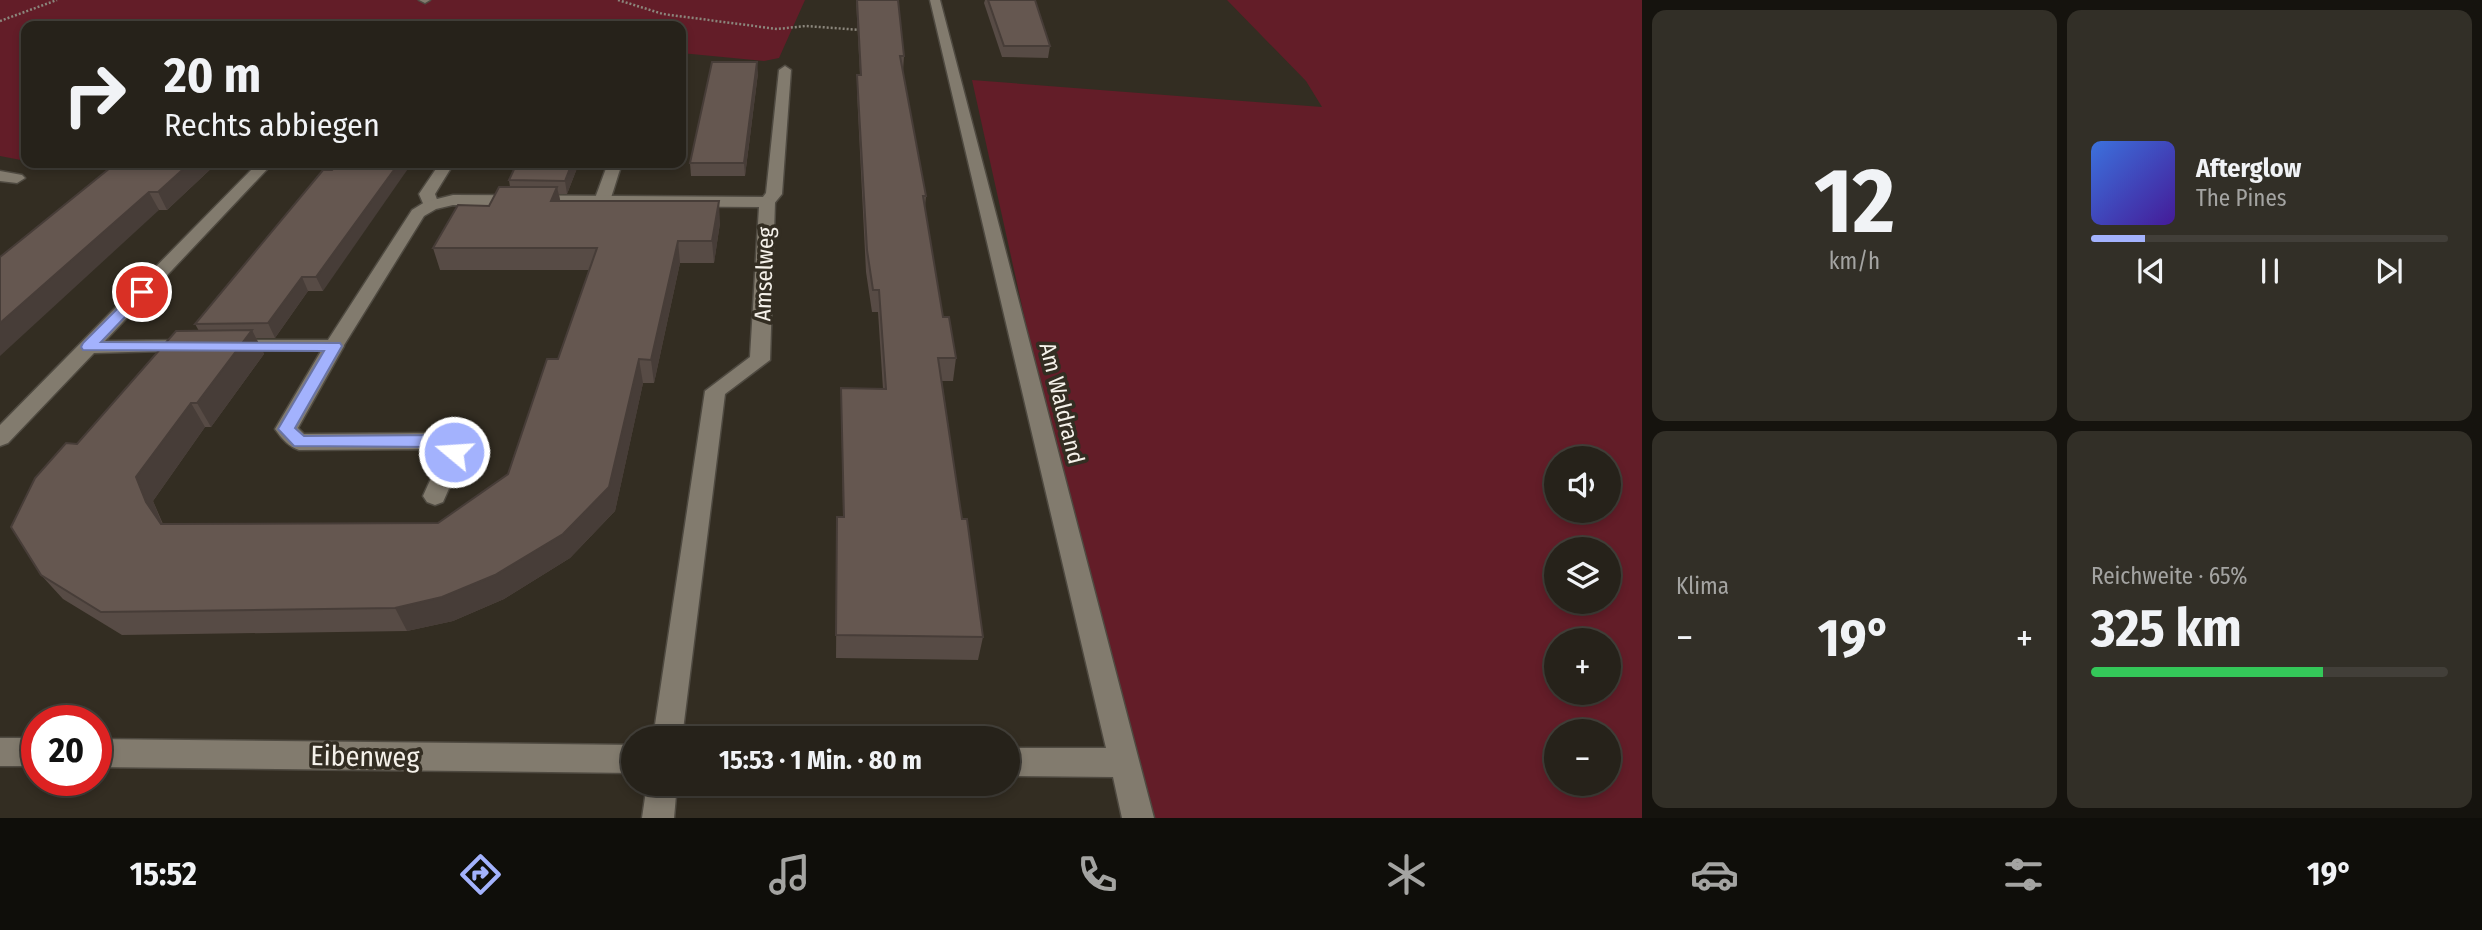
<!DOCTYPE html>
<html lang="de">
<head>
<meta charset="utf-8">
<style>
  :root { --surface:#26221a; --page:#322f27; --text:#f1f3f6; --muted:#a4a4a2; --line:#423f39; --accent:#a3b2fd }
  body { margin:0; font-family:"Fira Sans Condensed",sans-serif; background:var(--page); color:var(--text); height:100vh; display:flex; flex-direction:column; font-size:26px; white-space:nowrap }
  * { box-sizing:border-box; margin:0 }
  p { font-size:23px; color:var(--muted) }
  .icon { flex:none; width:38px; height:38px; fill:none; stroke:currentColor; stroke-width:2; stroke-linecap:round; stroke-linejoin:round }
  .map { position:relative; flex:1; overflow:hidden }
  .drawer { display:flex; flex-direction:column; gap:10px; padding:10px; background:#15130e; width:840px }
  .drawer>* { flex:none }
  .top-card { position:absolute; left:21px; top:21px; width:665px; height:147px; border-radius:14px; box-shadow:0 4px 10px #0003,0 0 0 2px var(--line); background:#26221a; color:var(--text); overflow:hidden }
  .tools { position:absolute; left:1544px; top:446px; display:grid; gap:14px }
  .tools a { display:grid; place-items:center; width:77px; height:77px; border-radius:50%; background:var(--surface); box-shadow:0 4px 10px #0003,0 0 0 2px var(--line); font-size:35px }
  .speed { position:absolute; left:21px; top:705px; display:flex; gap:14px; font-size:35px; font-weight:700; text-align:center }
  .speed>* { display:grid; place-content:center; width:91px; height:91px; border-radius:50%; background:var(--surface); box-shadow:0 4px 10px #0003,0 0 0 2px var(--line); line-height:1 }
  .speed .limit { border:10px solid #d22; background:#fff; color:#111 }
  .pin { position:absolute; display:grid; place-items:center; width:60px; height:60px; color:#fff; margin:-30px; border:4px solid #fff; border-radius:50%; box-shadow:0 2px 7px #0007 }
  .me { position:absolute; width:77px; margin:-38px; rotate:288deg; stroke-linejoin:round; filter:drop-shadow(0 0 5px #0008) }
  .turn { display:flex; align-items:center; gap:24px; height:147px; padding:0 28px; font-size:32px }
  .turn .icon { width:91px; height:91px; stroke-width:2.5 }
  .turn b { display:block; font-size:49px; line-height:60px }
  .big { font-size:52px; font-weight:700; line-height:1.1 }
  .drawer .widget { flex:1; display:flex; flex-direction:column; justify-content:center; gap:10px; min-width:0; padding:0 24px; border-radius:14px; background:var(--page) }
  .drawer .dial { align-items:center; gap:0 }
  .dial b { font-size:91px; line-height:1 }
  .song { display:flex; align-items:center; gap:21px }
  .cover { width:84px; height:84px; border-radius:10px; background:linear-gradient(135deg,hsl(220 70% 55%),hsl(260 70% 35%)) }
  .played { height:7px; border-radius:4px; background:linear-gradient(90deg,var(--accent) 15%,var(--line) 15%) }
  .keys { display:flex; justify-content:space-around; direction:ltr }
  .heat { display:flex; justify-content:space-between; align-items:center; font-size:38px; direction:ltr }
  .charge { height:10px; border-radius:5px; background:linear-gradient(90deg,#34c759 65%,var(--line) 0) }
  .drawer .tiles { flex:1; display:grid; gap:10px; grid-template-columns:repeat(2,1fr) }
  .trip { position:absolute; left:621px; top:726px; width:399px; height:70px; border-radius:35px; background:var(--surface); box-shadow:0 4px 10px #0003,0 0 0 2px var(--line); font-weight:700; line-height:70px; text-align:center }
  .menu { display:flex; height:112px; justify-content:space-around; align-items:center; background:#0f0e0a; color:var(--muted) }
  .menu .icon { width:49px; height:49px }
  .menu .selected { color:var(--accent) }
  .menu b { font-size:32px; color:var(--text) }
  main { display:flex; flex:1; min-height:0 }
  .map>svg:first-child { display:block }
  .green { fill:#631d28; fill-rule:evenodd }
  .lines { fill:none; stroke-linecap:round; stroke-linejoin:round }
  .lane-casing { stroke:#4f4a41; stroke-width:3 }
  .street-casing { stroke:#4f4a41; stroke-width:3 }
  .path { stroke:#8b867c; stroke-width:2.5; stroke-dasharray:2 2; stroke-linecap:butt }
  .lane { fill:#827b6e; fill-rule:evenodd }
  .street { fill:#827b6e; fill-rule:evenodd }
  .wall { fill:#574b45 }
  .shaded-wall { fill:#473d38 }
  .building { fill:#655750; stroke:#473d38; stroke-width:2 }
  .route { fill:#a3b2fd; stroke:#6a74a4; stroke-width:2 }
  .labels { text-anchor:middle; stroke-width:7; stroke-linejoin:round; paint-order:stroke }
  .street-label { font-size:23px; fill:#f5f1ea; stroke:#332d22 }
  .near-street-label { font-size:28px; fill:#f5f1ea; stroke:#332d22 }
</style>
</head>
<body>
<main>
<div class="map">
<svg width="1642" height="818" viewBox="0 0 1642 818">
  <rect width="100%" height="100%" fill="#332d22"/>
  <g class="green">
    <polygon points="0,0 805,0 779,58 764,61 681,53 681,26 26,26 26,161 0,156"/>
    <path d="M 1227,0 L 1642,0 L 1642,818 L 1138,818 L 1123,763 L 972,80 L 1322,107 L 1306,81 ZM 1556,458 L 1608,458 L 1608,511 L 1556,511 ZM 1556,550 L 1608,550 L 1608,602 L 1556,602 ZM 1556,640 L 1608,640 L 1608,693 L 1556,693 ZM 1556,732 L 1608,732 L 1608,784 L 1556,784 Z"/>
  </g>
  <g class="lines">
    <defs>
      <g id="lane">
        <polygon points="785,66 791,70 782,194 773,205 767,207 759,202 766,193 779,70"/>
        <polygon points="440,163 454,163 435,194 439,205 437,208 425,208 419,194"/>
        <polygon points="608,163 622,163 610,201 602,206 594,201"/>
        <polygon points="0,171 22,175 25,178 17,183 0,181"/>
        <path d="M 334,340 L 341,342 L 344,346 L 298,428 L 304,434 L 441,433 L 449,436 L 465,452 L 443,502 L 435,505 L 427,502 L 423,496 L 442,454 L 436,449 L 299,450 C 289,447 281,438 275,429 L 324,346 L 327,342 Z"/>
      </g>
      <g id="street">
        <polygon points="419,0 430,0 425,3"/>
        <polygon points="930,0 940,0 1154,818 1122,818 1113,777 1008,776 1008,748 1106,748"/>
        <polygon points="258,163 273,163 105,341 191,340 198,342 201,346 198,350 94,353 8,443 0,446 0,425"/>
        <polygon points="453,195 767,197 775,202 770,360 725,394 682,738 653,738 705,391 750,357 759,207 453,205 436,209 424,216 341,350 227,350 224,346 227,342 234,340 328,340 412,210 425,202"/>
        <rect x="0" y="738" width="37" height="28"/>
        <polygon points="96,739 634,745 634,773 96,767"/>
        <polygon points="647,784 677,784 674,818 642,818"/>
      </g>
    </defs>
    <use href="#lane" class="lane-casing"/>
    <use href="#street" class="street-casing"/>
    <g class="path">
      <polyline points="618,0 663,14 777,29 806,26 861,30"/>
      <polyline points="0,21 57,0"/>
    </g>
    <use href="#lane" class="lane"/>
    <use href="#street" class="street"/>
  </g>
  <g class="wall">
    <polygon points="856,0 898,0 904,56 903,72 926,196 925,207 943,317 956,358 953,381 942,381 962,519 983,637 978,660 836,658 837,517 843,517 841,388 883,389 878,312 872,312 866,272 857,93 857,75 860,75"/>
    <polygon points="985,0 1035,0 1050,46 1048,58 1002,57 984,3"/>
    <polygon points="758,73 745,176 691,176 690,163"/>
    <polygon points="217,163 167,210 159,210 123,168"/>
    <polygon points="517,163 579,163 567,194 559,194 560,201 720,223 714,263 680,263 654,383 643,383 615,511 570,558 504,599 453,621 407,631 122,635 63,599 41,575 77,444 199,331 195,324 323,170 323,291 308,291 275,338 256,338 264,354 211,427 205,427 153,501 163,524 438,523 508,474 558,359 589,270 440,270 433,248 489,206 510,187 509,180"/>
  </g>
  <g class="shaded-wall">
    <polygon points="757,62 758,73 745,176 744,163"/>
    <polygon points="190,163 217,163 167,210 158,192"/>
    <polygon points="399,163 412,163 323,291 316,277"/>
    <polygon points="572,163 579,163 567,194 565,181"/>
    <polygon points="557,187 562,208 551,201"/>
    <polygon points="149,192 159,210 0,356 0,323"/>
    <polygon points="719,201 720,223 714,263 712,241"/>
    <polygon points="678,241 680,263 654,383 651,360"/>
    <polygon points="302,277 308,291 275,338 268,323"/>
    <polygon points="252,330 264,354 211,427 197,403"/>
    <polygon points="639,359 643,383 615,511 570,558 504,599 453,621 407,631 395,608"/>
    <polygon points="191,403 205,427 153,501 163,526 179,548 146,502 136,477"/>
  </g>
  <g class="building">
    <polygon points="857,0 898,0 904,56 900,56 926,196 923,196 943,317 949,317 956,358 938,358 962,519 967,519 983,637 836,635 837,517 844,517 841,388 886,389 879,290 873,290 867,250 857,75 861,75"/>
    <polygon points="988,0 1035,0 1050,46 1004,46"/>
    <polygon points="712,62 757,62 744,163 690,163"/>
    <polygon points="130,163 190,163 158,192 149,192 0,323 0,257 110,168 123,168"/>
    <polygon points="338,163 399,163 316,277 302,277 268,323 195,324 323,170 332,170"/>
    <polygon points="517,163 572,163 565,181 509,180"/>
    <polygon points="499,187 557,187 551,201 719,201 712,241 678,241 651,360 639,359 609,487 563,534 495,575 442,597 395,608 101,612 41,575 11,527 35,478 66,443 77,444 176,331 252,330 197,403 191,403 136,477 146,502 161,524 438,523 508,474 547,359 558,359 597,248 433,248 458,205 489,206"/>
  </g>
  <polygon class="route" points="142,287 149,292 147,294 101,342 340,343 342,346 295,428 304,436 441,435 447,437 463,452 454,458 438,447 294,446 278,429 324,351 83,350 81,347 83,343 137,289"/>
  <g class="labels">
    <g class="street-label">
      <text transform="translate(764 274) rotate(-88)" y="8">Amselweg</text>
      <text transform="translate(1062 403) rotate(76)" y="8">Am Waldrand</text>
    </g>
    <g class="near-street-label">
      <text transform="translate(365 756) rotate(1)" y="10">Eibenweg</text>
    </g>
  </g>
</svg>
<div class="tools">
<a><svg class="icon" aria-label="sound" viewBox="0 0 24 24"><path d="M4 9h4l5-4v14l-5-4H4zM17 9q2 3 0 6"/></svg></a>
<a><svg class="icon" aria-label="layers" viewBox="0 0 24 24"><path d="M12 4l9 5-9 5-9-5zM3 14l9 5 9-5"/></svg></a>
<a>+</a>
<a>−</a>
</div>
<div class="speed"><div class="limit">20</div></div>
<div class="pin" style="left:142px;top:292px;background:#d93025"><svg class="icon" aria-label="arrive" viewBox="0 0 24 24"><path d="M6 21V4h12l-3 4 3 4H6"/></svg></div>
<svg class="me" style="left:454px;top:452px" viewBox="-20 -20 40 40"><circle r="17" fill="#a3b2fd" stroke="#fff" stroke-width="3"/><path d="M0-11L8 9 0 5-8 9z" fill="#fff"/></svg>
<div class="trip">15:53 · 1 Min. · 80 m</div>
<div class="top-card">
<div class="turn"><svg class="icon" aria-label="right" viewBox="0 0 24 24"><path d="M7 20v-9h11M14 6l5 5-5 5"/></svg><div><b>20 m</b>Rechts abbiegen</div></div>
</div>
</div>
<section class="drawer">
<div class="tiles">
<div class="widget dial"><b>12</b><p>km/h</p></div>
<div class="widget">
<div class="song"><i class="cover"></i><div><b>Afterglow</b><p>The Pines</p></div></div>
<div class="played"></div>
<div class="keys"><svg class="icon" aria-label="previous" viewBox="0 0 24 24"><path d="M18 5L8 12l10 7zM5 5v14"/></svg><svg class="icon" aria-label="pause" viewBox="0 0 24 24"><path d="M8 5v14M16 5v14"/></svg><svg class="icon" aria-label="next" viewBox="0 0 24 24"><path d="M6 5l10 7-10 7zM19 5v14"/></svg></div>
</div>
<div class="widget"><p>Klima</p>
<div class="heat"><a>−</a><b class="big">19°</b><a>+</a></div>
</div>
<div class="widget"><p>Reichweite · 65%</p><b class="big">325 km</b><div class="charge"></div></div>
</div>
</section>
</main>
<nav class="menu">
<b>15:52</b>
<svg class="icon selected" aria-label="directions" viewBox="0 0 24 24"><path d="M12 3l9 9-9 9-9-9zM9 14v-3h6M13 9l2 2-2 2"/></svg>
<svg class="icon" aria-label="music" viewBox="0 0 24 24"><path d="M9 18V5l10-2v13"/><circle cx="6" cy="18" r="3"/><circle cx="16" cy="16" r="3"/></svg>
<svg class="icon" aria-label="phone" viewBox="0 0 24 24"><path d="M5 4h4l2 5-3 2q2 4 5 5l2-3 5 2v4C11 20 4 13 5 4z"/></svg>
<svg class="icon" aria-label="climate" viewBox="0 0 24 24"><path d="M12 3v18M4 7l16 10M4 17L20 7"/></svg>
<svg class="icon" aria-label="car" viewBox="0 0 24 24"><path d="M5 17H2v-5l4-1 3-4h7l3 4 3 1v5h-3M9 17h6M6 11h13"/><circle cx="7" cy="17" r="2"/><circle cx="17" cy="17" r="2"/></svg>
<svg class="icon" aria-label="filters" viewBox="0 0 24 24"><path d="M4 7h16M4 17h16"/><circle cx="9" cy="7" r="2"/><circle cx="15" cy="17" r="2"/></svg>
<b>19°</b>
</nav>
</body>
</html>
